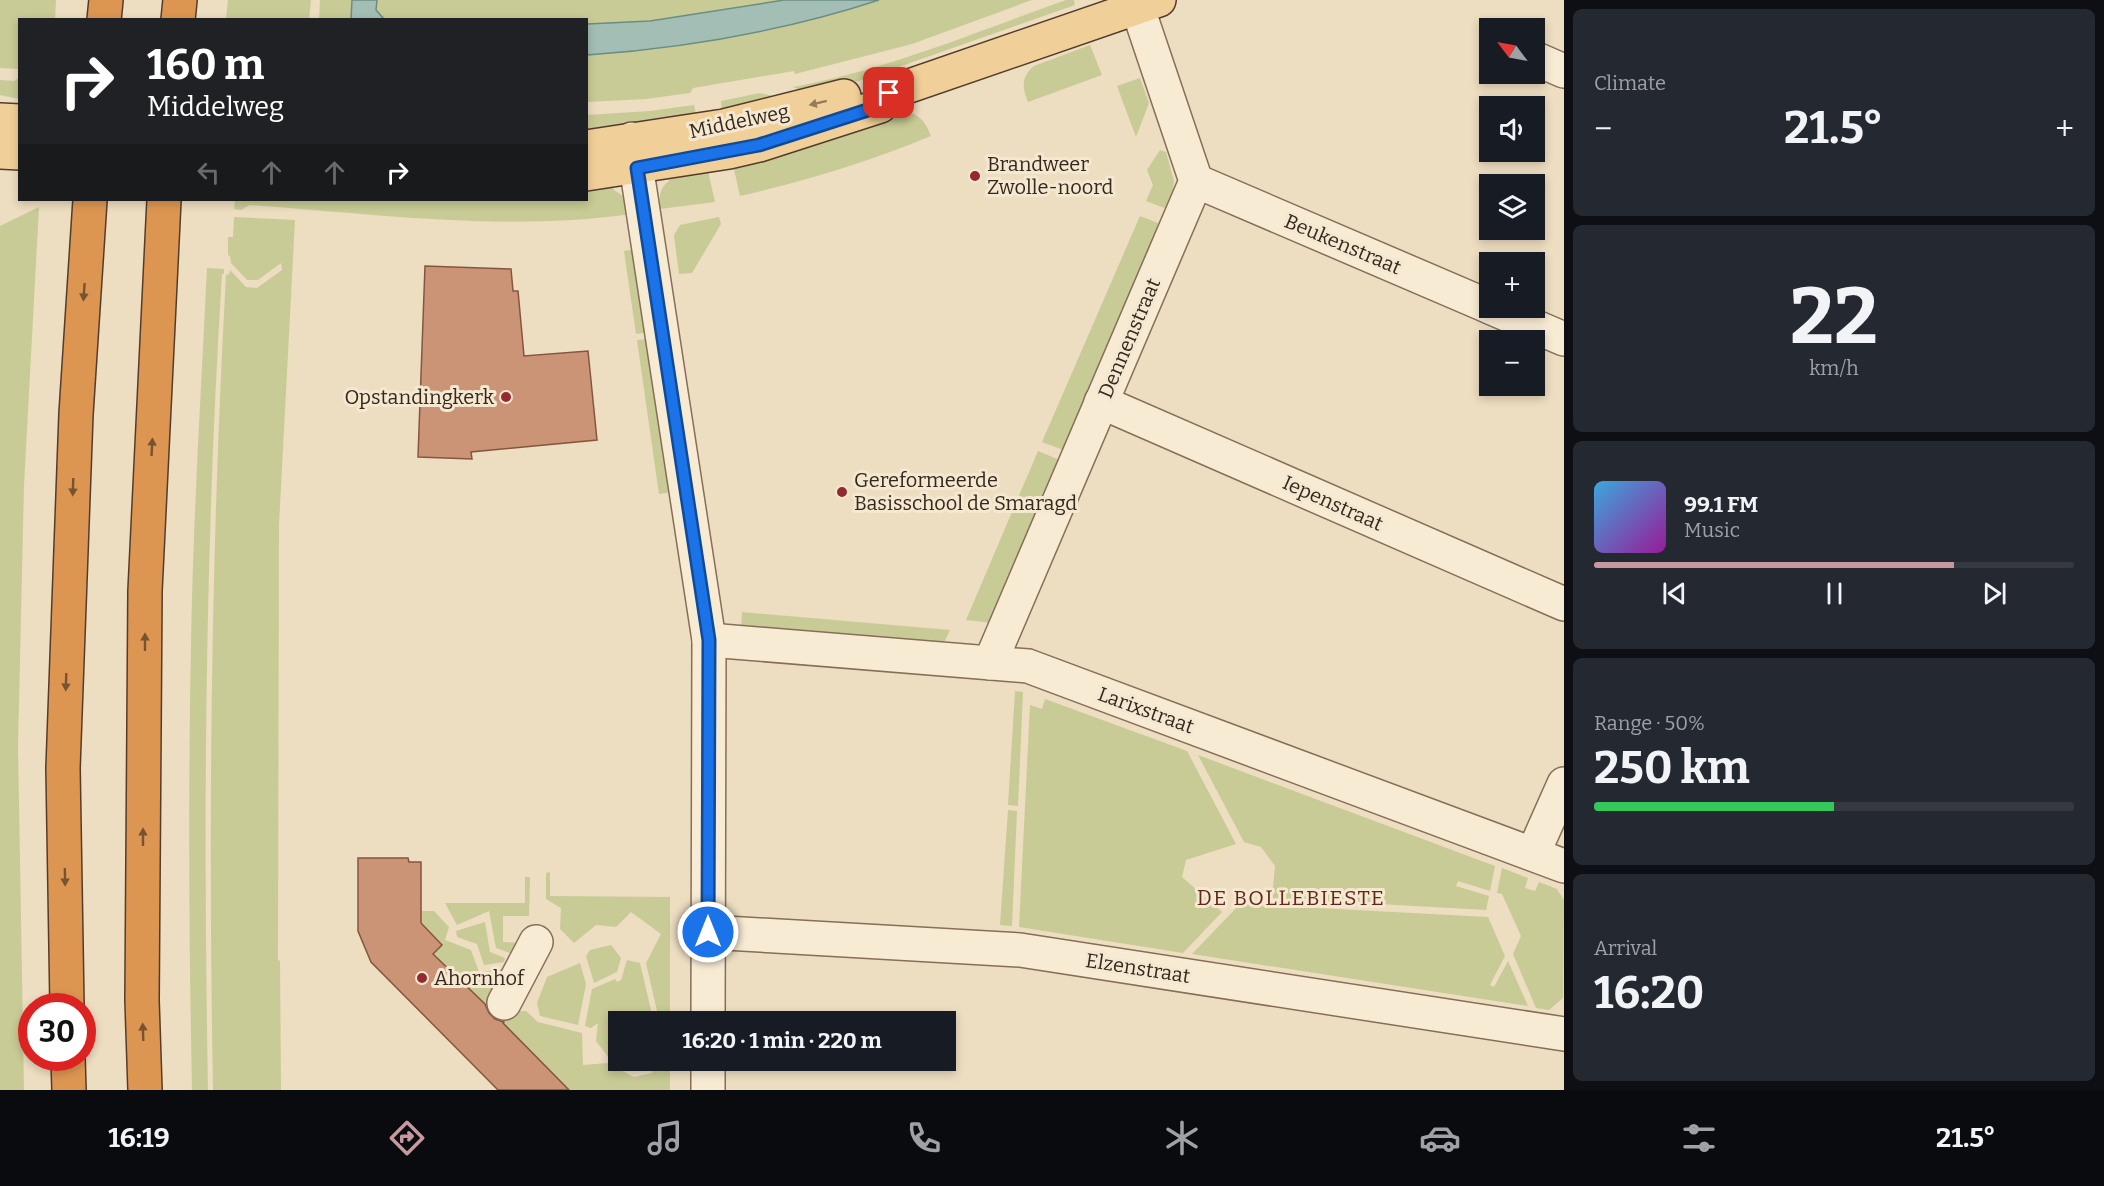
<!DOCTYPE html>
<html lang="en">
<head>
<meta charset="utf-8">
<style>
  :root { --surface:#171b24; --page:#242831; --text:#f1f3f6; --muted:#9ea1a6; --line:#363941; --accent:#c7989e }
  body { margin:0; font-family:Bitter,serif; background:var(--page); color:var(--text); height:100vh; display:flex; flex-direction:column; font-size:22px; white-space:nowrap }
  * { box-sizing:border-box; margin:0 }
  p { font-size:20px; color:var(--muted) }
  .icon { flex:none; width:33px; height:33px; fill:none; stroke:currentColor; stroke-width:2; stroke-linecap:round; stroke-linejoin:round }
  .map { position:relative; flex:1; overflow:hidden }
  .side { display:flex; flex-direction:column; gap:9px; padding:9px; background:#0d0f14; width:540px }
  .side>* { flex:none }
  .hud { position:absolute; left:18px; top:18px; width:570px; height:183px; border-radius:0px; box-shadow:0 3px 9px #0003; background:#202124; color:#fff; overflow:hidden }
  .needle { width:39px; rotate:302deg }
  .fabs { position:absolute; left:1479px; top:18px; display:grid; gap:12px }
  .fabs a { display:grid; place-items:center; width:66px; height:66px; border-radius:0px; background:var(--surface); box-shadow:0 3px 9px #0003; font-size:30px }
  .speed { position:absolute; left:18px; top:993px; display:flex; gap:12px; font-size:30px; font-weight:700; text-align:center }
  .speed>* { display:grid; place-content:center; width:78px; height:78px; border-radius:50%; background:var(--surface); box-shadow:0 3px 9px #0003; line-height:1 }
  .speed .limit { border:9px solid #d22; background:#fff; color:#111 }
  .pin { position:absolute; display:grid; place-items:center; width:51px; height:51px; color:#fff; margin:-26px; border-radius:12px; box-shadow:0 3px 9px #0006 }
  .me { position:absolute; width:66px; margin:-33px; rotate:0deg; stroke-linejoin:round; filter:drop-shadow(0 0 4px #0008) }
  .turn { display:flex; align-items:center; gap:21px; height:126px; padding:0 30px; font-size:27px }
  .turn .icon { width:78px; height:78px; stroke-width:2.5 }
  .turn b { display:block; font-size:42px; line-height:51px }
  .lanes { display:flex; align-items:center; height:57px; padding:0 30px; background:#0003; justify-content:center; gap:30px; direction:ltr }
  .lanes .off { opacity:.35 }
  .big { font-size:45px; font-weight:700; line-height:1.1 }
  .side .card { flex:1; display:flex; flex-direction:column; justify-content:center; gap:9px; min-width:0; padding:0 21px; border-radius:9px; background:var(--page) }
  .side .dial { align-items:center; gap:0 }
  .dial b { font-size:78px; line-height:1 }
  .song { display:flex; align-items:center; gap:18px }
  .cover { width:72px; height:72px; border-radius:9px; background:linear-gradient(135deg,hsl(200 70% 55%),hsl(300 70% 35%)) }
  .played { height:6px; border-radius:3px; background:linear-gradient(90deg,var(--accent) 75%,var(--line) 75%) }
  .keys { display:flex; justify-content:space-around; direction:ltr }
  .heat { display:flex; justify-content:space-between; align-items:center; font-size:33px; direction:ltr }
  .charge { height:9px; border-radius:4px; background:linear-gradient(90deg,#34c759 50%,var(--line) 0) }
  .trip { position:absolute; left:608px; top:1011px; width:348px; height:60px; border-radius:0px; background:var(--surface); box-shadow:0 3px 9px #0003; font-weight:700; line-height:60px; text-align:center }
  .dock { display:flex; height:96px; justify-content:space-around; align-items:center; background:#090b0e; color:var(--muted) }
  .dock .icon { width:42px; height:42px }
  .dock .active { color:var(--accent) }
  .dock b { font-size:27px; color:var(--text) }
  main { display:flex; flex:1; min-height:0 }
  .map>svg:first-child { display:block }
  .green { fill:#c8cb95 }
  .water { fill:#a3bfb5; stroke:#6b8d82; stroke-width:1.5 }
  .building { fill:#cb9477; stroke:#85563f; stroke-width:1.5 }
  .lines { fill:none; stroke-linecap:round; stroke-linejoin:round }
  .minor-casing { stroke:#866e59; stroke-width:36 }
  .major-casing { stroke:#543c2d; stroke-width:36 }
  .highway-casing { stroke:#543c2d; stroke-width:36 }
  .minor { stroke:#f8ebd4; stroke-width:33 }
  .major { stroke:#f1cf98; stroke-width:33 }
  .highway { stroke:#dc9652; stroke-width:33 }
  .oneway { fill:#947b5a }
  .oneway2 { fill:#785332 }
  .route-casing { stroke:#114b97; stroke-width:15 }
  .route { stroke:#1a73e8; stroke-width:10 }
  .poi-dot { fill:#942932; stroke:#f5e8d0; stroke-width:2 }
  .labels { text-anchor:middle; stroke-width:6; stroke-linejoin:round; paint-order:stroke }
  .street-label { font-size:20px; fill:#36271d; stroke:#f5e8d0 }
  .poi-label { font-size:20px; fill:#36271d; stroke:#f5e8d0; text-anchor:start }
  .neighbourhood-label { font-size:21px; letter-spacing:1.5px; fill:#62261d; stroke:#f5e8d0 }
</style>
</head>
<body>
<main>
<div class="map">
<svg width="1564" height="1090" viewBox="0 0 1564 1090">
  <rect width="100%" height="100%" fill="#edddc1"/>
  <g class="green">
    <polygon points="0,0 56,0 55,19 20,20 19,69 0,68"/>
    <polygon points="228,0 311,0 309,19 226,19"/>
    <polygon points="320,0 352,0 351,19 319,20"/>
    <polygon points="377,0 784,0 650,21 587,24 586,20 384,19 376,10"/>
    <path d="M 879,0 L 1032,0 L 912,44 L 795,74 L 794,71 L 693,88 L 690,93 L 646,99 L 587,102 L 586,55 C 686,48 784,31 879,0 Z"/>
    <path d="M 1066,0 L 1074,0 L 1075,5 L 856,82 L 810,94 L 793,87 C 887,70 976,32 1066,0 Z"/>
    <path d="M 1090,45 L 1102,75 L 1028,102 C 1022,87 1021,77 1034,66 Z"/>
    <polygon points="19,78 19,99 0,95 0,80 14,81"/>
    <polygon points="1140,78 1149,103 1136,137 1117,86"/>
    <polygon points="760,93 777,97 722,115 721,101"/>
    <polygon points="694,105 697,119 587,132 586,115 650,111"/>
    <path d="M 901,112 C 919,112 925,121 931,136 C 868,162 806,181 740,196 L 733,165 L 848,132 Z"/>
    <polygon points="1160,150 1166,152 1174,181 1170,210 1146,201 1153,185 1147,170"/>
    <path d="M 708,171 L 715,202 L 660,209 C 659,198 659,188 669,181 L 668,178 Z"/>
    <path d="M 613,187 L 614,190 L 626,198 L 631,214 C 505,232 376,214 250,205 L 241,210 L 234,209 L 235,200 L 586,200 L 587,190 Z"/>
    <polygon points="39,207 24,485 18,746 24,1090 0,1090 0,226"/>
    <polygon points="1140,216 1163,225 1066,451 1042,442"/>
    <path d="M 234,217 L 295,220 L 279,525 L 278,960 L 280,961 L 281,1090 L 213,1090 C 208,818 211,546 226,275 L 229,274 L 230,270 L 246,287 L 257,288 L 282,270 L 281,263 L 258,280 L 247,280 L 231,263 L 230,256 L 228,255 L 228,237 L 233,237 Z"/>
    <polygon points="719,217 721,224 692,273 679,274 674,235 680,225"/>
    <polygon points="636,249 649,332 636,334 624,251"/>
    <path d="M 207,268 L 224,269 L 224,274 L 222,274 C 205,546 203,818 208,1090 L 192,1090 C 189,942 188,793 191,645 C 193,519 201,393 207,268 Z"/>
    <polygon points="650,339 672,492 659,494 637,340"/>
    <polygon points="1038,451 1062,461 992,623 966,620"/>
    <polygon points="742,612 950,630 942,647 741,629"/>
    <polygon points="1015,691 1023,692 1018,806 1008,805"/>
    <polygon points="1045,699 1187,751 1236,844 1186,860 1182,877 1222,912 1183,953 1019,927 1030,705 1042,709"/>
    <polygon points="1198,755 1495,866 1490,891 1458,881 1456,886 1489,896 1486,910 1272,898 1275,866 1261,847 1244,842"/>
    <polygon points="1008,810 1017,811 1012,926 1000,925"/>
    <polygon points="421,862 422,911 434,911 449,927 445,940 471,950 479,972 502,969 495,994 484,1005 433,954 442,944 421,923"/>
    <polygon points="1502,868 1528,878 1525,888 1535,891 1539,882 1557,889 1564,900 1563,998 1549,1010 1536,1008 1513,954 1521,936 1502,894 1497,893"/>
    <polygon points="550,872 550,896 670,897 670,1021 652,1021 657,1011 646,963 661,934 631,912 616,927 596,925 574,943 560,929 561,908 546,899 546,873"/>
    <polygon points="525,877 530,877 529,916 503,916 503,942 524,943 513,954 496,948 489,911 457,925 445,903 525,903"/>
    <polygon points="1240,904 1488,917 1505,956 1490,985 1494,987 1508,961 1528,1006 1192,954"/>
    <polygon points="485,922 490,952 505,958 504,962 484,965 477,944 457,937 456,931"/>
    <polygon points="611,945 621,958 617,972 594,983 586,956 590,950"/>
    <polygon points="627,960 640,963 651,1010 645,1021 618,1022 618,1054 609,1058 596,1041 598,1023 591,1028 585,1026 592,989 615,979 617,982 621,980"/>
    <polygon points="580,963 586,984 578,1025 540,1016 537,1003 547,977"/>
    <polygon points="511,1011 526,1011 538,1022 582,1033 583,1065 607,1063 634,1077 652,1073 655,1061 670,1061 670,1090 569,1090 503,1023 513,1013"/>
  </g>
  <g class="water">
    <polygon points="352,0 377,0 376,10 384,19 351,19"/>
    <path d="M 784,0 L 879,0 C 784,31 686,48 587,55 L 587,24 L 650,21 Z"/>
  </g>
  <g class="building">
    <polygon points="425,266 511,269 513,291 518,291 524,356 588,351 597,440 471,452 472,459 418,457"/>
    <polygon points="358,858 408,858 409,862 421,862 421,923 442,945 433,954 485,1004 489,1013 495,1019 504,1022 503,1023 569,1090 498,1090 371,962 358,931"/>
  </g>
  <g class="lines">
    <defs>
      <g id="minor">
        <polyline points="1534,58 1564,71"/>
        <polyline points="632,139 709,640 708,1022"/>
        <polyline points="1196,181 1490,307"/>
        <polyline points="1492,308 1564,339"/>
        <polyline points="1101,402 1564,604"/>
        <polyline points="709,640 1028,666 1564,866"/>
        <polyline points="990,663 1196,181 1135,0"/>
        <polyline points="1533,854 1564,784"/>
        <polyline points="708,932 1020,950 1564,1034"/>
        <polyline points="504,1003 536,942"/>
        <polyline points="708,1090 708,1060"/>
      </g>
      <g id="major">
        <polyline points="0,120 20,121"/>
        <polyline points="586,147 724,126 844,96"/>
        <polyline points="0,152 20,153"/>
        <polyline points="586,174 729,152 759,145 880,106 889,93 1159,0"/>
      </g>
      <g id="highway">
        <polyline points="104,20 106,0"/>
        <polyline points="178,20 180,0"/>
        <polyline points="67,1006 63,768 76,414 90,200"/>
        <polyline points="68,1058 69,1090"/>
        <polyline points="145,1090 142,1000 145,591 164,200"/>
      </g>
    </defs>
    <use href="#minor" class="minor-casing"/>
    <use href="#major" class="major-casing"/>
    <use href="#highway" class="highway-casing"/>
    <use href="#minor" class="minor"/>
    <use href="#major" class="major"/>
    <use href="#highway" class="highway"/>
  </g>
  <defs><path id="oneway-solid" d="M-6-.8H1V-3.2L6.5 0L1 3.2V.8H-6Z" transform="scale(1.5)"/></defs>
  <use class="oneway" href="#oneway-solid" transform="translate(818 103) rotate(166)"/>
  <g class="oneway2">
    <use href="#oneway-solid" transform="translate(84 292) rotate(94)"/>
    <use href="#oneway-solid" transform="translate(152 447) rotate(-87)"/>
    <use href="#oneway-solid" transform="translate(73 487) rotate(92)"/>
    <use href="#oneway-solid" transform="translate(145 642) rotate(-90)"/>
    <use href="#oneway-solid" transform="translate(66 682) rotate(92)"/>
    <use href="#oneway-solid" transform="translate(143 837) rotate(-90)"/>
    <use href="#oneway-solid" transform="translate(65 877) rotate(89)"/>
    <use href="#oneway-solid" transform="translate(143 1032) rotate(-92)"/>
  </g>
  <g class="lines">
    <defs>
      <polyline id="route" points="708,932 709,640 637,168 759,145 880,106 889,93"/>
    </defs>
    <use href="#route" class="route-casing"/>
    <use href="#route" class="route"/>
  </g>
  <g class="poi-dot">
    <circle cx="975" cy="176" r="6"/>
    <circle cx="506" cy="397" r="6"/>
    <circle cx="842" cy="492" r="6"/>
    <circle cx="422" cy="978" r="6"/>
  </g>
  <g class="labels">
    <g class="street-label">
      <text transform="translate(739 121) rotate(-12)" y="7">Middelweg</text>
      <text transform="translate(1343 244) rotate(23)" y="7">Beukenstraat</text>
      <text transform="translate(1129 338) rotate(-67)" y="7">Dennenstraat</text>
      <text transform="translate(1333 503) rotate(24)" y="7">Iepenstraat</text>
      <text transform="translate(1146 710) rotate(20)" y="7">Larixstraat</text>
      <text transform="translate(1138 968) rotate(9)" y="7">Elzenstraat</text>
    </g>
    <g class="poi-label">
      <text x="987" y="171">Brandweer<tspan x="987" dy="23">Zwolle-noord</tspan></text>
      <text x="494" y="404" text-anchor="end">Opstandingkerk</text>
      <text x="854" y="487">Gereformeerde<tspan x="854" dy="23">Basisschool de Smaragd</tspan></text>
      <text x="434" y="985">Ahornhof</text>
    </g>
    <g class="neighbourhood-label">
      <text x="1291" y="905">DE BOLLEBIESTE</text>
    </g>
  </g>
</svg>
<div class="fabs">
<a><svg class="needle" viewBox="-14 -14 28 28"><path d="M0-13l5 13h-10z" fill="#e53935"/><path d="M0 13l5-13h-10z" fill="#9ea1a6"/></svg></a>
<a><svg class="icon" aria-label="sound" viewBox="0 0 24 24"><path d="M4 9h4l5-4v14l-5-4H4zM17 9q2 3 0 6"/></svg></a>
<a><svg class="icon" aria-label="layers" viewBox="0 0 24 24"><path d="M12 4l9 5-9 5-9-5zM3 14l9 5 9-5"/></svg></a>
<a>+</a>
<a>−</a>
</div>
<div class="speed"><div class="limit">30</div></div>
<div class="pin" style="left:889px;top:93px;background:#d93025"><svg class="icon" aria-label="arrive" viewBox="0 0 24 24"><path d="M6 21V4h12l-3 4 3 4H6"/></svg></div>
<svg class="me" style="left:708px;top:932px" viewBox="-20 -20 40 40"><circle r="17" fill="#1a73e8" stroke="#fff" stroke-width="3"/><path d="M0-11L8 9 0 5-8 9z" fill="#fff"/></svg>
<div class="trip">16:20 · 1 min · 220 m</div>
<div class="hud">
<div class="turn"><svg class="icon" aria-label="right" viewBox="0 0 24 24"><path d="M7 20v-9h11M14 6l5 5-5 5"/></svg><div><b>160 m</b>Middelweg</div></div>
<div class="lanes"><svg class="icon off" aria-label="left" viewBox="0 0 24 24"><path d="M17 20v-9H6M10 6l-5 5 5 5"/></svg><svg class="icon off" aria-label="ahead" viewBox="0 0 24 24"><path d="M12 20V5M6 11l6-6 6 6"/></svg><svg class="icon off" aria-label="ahead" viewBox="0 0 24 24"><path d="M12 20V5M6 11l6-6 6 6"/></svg><svg class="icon" aria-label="right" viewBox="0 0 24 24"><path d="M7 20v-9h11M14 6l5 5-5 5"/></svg></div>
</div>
</div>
<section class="side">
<div class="card"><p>Climate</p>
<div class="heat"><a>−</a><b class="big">21.5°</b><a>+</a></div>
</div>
<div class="card dial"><b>22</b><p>km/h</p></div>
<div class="card">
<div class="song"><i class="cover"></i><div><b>99.1 FM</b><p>Music</p></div></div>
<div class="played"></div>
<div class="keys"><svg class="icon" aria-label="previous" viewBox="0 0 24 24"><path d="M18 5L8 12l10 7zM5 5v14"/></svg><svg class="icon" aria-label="pause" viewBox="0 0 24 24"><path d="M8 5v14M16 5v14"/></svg><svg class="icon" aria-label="next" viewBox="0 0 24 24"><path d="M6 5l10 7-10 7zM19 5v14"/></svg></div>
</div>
<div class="card"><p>Range · 50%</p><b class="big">250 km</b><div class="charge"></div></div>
<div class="card"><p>Arrival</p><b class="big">16:20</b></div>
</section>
</main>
<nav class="dock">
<b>16:19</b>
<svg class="icon active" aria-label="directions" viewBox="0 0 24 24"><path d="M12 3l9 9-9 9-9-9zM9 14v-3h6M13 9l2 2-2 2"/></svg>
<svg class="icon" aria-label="music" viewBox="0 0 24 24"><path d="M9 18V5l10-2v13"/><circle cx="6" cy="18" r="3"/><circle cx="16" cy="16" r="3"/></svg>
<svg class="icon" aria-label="phone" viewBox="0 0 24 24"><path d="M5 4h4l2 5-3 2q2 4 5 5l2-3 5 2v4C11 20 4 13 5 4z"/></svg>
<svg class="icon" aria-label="climate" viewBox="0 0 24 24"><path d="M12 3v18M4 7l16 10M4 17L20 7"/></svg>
<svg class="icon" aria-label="car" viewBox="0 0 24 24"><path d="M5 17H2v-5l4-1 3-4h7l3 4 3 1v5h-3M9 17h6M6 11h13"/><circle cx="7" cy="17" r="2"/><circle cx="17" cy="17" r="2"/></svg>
<svg class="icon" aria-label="filters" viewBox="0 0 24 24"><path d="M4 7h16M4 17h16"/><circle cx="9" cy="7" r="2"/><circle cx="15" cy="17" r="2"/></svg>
<b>21.5°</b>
</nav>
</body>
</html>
